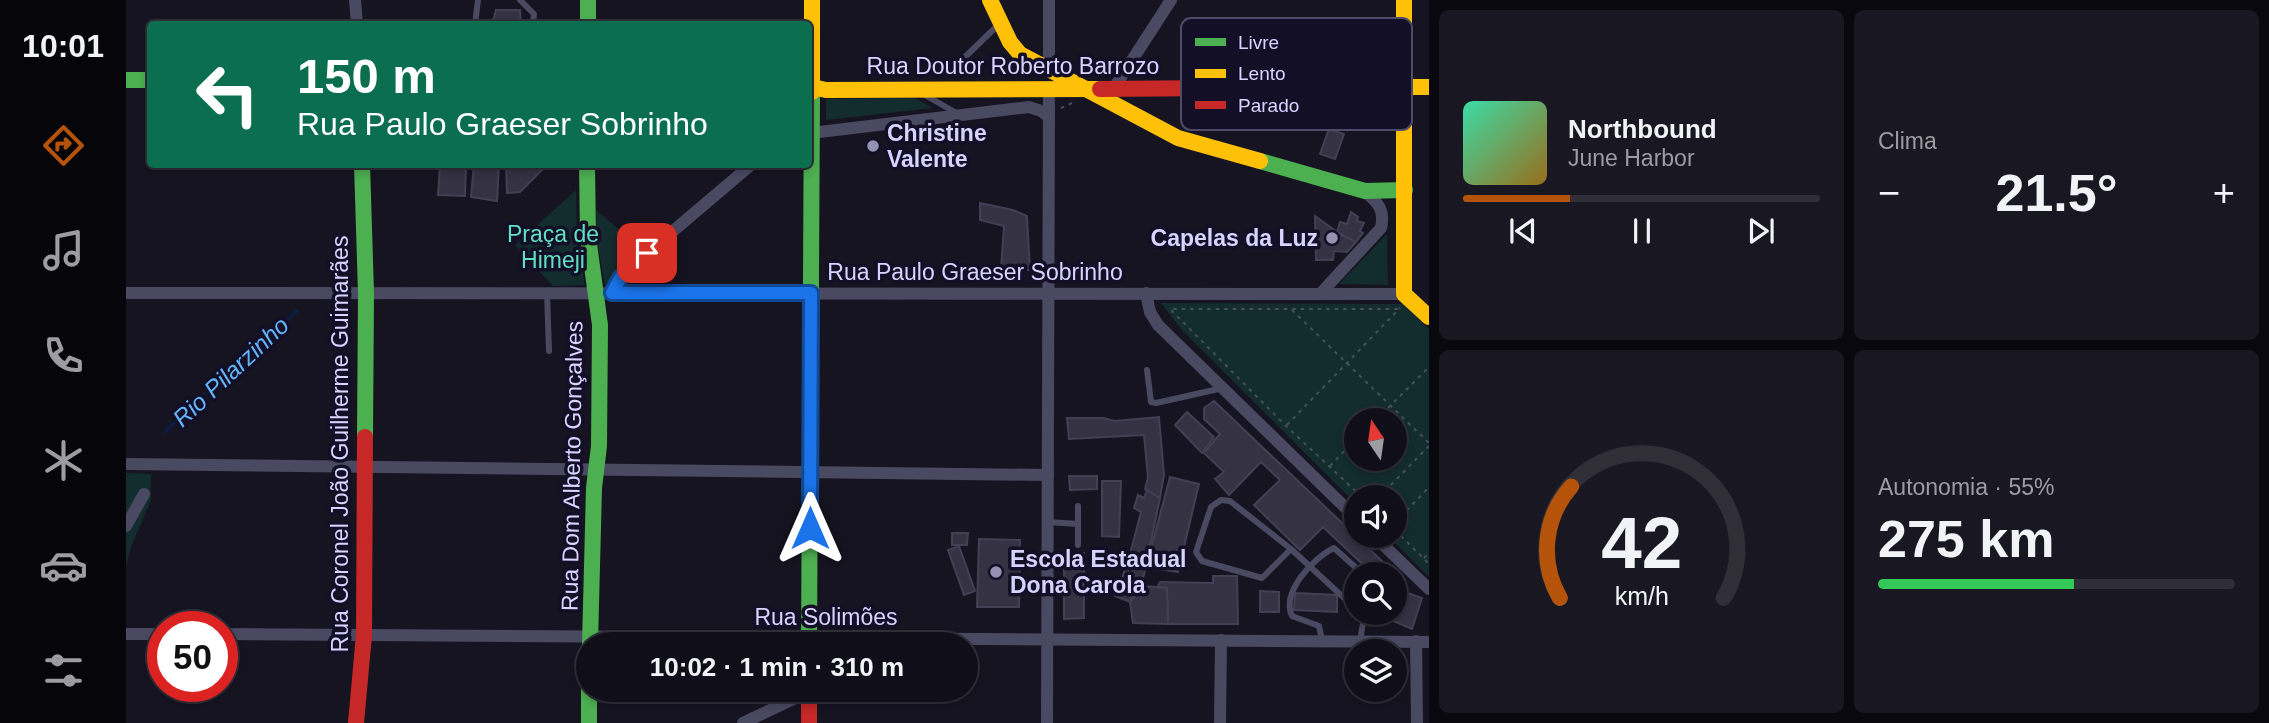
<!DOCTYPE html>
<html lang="pt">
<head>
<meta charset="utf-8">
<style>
  :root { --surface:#100f19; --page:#191822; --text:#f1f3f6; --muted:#9c9ca2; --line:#302f38; --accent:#b45309 }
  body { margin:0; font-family:Arial,sans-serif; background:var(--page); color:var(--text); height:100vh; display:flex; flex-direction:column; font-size:26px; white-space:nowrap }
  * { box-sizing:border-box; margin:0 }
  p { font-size:23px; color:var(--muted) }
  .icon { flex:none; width:38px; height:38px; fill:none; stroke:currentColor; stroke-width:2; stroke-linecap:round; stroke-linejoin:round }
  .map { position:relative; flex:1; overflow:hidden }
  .side { display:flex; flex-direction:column; gap:10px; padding:10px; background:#09080e; width:840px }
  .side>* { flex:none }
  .guide { position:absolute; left:21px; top:21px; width:665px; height:147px; border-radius:7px; box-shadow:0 4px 10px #0003,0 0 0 2px var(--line); background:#0b6e4f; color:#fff; overflow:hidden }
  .needle { width:46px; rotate:347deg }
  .tools { position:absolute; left:1218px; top:408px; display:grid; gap:14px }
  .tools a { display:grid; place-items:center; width:63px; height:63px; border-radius:50%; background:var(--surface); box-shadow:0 4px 10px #0003,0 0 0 2px var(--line); font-size:35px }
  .speed { position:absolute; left:21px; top:611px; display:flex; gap:14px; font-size:35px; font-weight:700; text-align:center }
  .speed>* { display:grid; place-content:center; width:91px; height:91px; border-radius:50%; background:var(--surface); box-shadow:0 4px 10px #0003,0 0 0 2px var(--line); line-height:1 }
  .speed .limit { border:10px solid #d22; background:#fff; color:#111 }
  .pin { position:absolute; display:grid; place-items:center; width:60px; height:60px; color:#fff; margin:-30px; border-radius:14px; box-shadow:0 4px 10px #0006 }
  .me { position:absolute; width:77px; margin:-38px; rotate:0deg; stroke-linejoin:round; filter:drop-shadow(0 0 5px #0008) }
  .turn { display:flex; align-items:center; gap:24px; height:147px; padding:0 35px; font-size:32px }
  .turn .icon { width:91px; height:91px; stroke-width:2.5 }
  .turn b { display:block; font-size:49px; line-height:60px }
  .big { font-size:52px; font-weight:700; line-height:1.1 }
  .side .widget { flex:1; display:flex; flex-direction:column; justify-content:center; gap:10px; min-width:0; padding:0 24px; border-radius:10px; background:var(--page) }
  .side .dial { align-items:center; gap:0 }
  .dial svg { height:182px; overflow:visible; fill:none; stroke:var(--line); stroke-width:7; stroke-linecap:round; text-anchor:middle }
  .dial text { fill:var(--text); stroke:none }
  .song { display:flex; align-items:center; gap:21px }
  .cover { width:84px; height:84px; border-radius:10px; background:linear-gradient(135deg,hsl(160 70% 55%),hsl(40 70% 35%)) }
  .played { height:7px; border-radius:4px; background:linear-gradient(90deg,var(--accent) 30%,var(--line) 30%) }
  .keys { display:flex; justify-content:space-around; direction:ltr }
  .heat { display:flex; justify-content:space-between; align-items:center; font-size:38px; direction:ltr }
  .charge { height:10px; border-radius:5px; background:linear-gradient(90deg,#34c759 55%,var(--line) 0) }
  .side .tiles { flex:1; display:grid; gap:10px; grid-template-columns:repeat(2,1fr) }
  .trip { position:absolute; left:450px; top:632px; width:402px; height:70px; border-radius:35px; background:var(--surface); box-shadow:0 4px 10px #0003,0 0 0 2px var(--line); font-weight:700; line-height:70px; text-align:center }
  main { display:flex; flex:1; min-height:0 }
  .dock { display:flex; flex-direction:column; width:126px; justify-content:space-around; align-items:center; background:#06060a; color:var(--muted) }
  .dock .icon { width:49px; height:49px }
  .dock .active { color:var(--accent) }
  .dock b { font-size:32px; color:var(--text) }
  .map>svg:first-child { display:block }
  .green { fill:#132c2d; fill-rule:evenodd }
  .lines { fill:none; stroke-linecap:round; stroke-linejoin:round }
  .stream { stroke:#0b1e41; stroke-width:3.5 }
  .building { fill:#343243; stroke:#433f54; stroke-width:2 }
  .path { stroke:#44505f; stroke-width:2; stroke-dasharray:3.5 5; stroke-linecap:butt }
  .lane { stroke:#4a4962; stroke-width:6 }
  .street { stroke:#4a4962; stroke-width:12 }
  .fast { stroke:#4caf50; stroke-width:16 }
  .slow { stroke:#ffc107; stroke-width:16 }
  .jam { stroke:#c62828; stroke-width:16 }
  .route-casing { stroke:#114b97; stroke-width:18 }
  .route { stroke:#1a73e8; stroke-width:12 }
  .poi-dot { fill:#9591b1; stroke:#130f26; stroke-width:2.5 }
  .labels { text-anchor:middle; stroke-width:7; stroke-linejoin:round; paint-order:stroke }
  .street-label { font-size:23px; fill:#d9d4ff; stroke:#130f26 }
  .poi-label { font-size:23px; font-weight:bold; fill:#d9d4ff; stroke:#130f26; text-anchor:start }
  .park-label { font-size:23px; fill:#5fe0c0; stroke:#130f26 }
  .water-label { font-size:24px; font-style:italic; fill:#62b6ff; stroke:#130f26 }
  .key { fill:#130f26; stroke:#4e4a67; stroke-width:2 }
  .key-label { font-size:19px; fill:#d9d4ff }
</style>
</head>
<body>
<main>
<nav class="dock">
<b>10:01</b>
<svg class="icon active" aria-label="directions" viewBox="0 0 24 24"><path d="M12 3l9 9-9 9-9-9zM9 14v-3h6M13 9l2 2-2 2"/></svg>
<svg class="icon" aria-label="music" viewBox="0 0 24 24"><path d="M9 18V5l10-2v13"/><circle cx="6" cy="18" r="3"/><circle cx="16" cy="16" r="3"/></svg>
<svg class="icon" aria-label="phone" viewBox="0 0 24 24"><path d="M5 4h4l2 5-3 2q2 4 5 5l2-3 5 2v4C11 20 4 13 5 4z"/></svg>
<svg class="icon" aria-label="climate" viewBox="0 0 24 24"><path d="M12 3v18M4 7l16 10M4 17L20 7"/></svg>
<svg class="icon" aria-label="car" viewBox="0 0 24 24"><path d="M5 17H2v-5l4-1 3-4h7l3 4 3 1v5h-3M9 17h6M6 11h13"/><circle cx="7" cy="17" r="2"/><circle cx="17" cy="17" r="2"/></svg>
<svg class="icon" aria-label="filters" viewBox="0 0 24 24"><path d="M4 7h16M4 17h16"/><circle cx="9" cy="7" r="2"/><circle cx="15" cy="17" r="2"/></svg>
</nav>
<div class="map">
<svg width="1303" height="723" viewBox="0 0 1303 723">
  <rect width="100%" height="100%" fill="#161421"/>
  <g class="green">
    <polygon points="789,98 807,108 700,120 700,99"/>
    <polygon points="450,190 451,236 459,285 427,286 389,245"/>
    <polygon points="470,210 517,250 479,285 471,241"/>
    <polygon points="1261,234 1262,285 1213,284"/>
    <path d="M 1035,303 L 1277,304 L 1303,329 L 1303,577 L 1262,536 L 1269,536 L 1269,497 L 1230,497 L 1230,504 L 1055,329 ZM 1230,420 L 1269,420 L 1269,458 L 1230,458 Z"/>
    <polygon points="0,473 25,474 25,500 5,547 0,566"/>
  </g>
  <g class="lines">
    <path class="stream" d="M 39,432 C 81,389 127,352 171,311"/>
  </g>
  <g class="building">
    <polygon points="370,10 394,10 395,24 366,24"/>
    <polygon points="1203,129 1218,134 1209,159 1194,154"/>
    <polygon points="314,164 340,164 339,196 312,195"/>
    <polygon points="348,164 373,164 371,201 345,197"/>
    <polygon points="380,164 422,164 394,192 381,193"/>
    <polygon points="854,203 887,210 901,216 904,270 875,269 878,226 854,220"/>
    <polygon points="1225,212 1232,217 1231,221 1238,223 1234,231 1237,233 1230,242 1211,232 1214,222 1221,224"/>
    <polygon points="1189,216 1214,234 1230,242 1221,252 1208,251 1207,260 1190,260"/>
    <polygon points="1088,401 1279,583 1269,593 1269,574 1247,574 1197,527 1174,550 1128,505 1154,480 1135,462 1103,495 1089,479 1098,472 1078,453 1094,434 1078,419 1078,408"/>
    <polygon points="1061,412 1088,437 1076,453 1049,425"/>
    <polygon points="1033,417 1038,475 1034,498 1019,489 1022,477 1018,435 943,439 941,418 978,418 988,421"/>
    <polygon points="943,476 971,476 971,489 944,490"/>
    <polygon points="1044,477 1073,484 1052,572 1020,567"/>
    <polygon points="976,481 995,481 993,537 976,536"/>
    <polygon points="1021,490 1034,498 1018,575 1004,602 989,596 1002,562 1015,512 1008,508 1012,495 1018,498"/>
    <polygon points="826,533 842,533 841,545 826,545"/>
    <polygon points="853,539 894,540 893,607 851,607"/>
    <polygon points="833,546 849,591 838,595 822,550"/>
    <polygon points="938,553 958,553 958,618 938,619"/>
    <polygon points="1087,576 1111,576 1112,624 1042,624 1041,588 1032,587 1034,582 1087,583"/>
    <polygon points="1017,586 1041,588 1042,624 1007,623 1004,602"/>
    <polygon points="1134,591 1153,592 1153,612 1134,612"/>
    <polygon points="1276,591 1296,598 1286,629 1265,620"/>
    <polygon points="1169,593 1211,595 1211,612 1168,610"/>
  </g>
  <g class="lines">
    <g class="path">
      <polyline points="935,108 946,103"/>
      <polyline points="1166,310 1303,443"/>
      <polyline points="1250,420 1303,367"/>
      <polyline points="1161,425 1274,308"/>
      <polyline points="1204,466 1230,439"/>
      <polyline points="1236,497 1160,426 1044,309 1272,309"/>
      <polyline points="1253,497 1303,446"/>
      <polyline points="1269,523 1303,487"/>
      <polyline points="1269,530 1303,564"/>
      <polyline points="1298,558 1303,553"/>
    </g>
    <g class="lane">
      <polyline points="394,0 408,14 407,24"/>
      <polyline points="349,24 352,0"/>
      <polyline points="836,60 872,25"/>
      <polyline points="799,95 832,114"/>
      <polyline points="421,293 423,351"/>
      <polyline points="1021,370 1025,402 1030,403 1097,388"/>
      <polyline points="922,522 952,524"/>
      <polyline points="952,545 952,506"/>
      <polyline points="1165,549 1136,578 1076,561 1070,552 1085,507 1095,500 1104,501 1165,549 1230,609"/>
      <path d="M 1196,640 L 1193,626 L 1166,616 C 1155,592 1187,558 1208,548 L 1237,574"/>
      <polyline points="1234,641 1238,617 1234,612"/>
    </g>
    <g class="street">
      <polyline points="229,0 231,24"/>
      <polyline points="923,70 923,0"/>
      <polyline points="988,88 1045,0"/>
      <polyline points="685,133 903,107 915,111 923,117"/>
      <polyline points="0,293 1278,294"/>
      <polyline points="487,293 500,271 626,164"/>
      <polyline points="1020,293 1024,312 1032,325 1230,518"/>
      <path d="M 1195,293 L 1255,228 C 1259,210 1252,202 1239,192"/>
      <polyline points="0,464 922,475"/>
      <polyline points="0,526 18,494"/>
      <polyline points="1248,536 1303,589"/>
      <polyline points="0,634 37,634"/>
      <polyline points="96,634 1303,642"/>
      <polyline points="1290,641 1291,723"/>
      <polyline points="617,723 686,690"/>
      <polyline points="921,723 923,89"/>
      <polyline points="1094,723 1095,640"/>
    </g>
    <g class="fast">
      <polyline points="462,0 462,24"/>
      <polyline points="0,80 24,80"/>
      <polyline points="1134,161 1239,191 1279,190"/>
      <polyline points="236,164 240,293 239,437"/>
      <polyline points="461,164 462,237 474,325 473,446 468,488 464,644"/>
      <polyline points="683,644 686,92"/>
      <polyline points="463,690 463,723"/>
    </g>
    <g class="slow">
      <polyline points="864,0 884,42 894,54 1052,138 1134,161"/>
      <polyline points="1278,0 1278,294 1303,317"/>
      <polyline points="682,86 700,90 974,89"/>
      <polyline points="1209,87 1303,87"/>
      <polyline points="686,92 686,0"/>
    </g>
    <g class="jam">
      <polyline points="974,89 1209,87"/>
      <polyline points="683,690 683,723"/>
      <polyline points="230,723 238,635 239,437"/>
    </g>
  </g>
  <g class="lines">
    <defs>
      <polyline id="route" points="521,253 495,277 486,293 685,293 684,528"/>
    </defs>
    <use href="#route" class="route-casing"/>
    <use href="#route" class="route"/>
  </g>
  <g class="poi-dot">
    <circle cx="747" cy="146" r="7"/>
    <circle cx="1206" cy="238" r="7"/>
    <circle cx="870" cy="572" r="7"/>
  </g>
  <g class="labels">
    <g class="street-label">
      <text x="887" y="74">Rua Doutor Roberto Barrozo</text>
      <text x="849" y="280">Rua Paulo Graeser Sobrinho</text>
      <text transform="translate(214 444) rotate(-90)" y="8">Rua Coronel João Guilherme Guimarães</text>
      <text transform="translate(446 466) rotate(-89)" y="8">Rua Dom Alberto Gonçalves</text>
      <text x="700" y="625">Rua Solimões</text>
    </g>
    <g class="poi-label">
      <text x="761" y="141">Christine<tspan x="761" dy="26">Valente</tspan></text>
      <text x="1192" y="246" text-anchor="end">Capelas da Luz</text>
      <text x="884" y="567">Escola Estadual<tspan x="884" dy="26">Dona Carola</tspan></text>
    </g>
    <g class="park-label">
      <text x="427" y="242">Praça de<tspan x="427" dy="26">Himeji</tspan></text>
    </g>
    <g class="water-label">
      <text transform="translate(105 372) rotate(-43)" y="8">Rio Pilarzinho</text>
    </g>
  </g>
  <rect x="1055" y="18" width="231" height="112" rx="10" class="key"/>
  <rect x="1069" y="38" width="31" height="8" fill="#4caf50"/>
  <rect x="1069" y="69" width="31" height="9" fill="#ffc107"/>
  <rect x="1069" y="101" width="31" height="8" fill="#c62828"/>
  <g class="key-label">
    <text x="1112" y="49">Livre</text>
    <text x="1112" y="80">Lento</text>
    <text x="1112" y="112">Parado</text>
  </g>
</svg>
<div class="tools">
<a><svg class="needle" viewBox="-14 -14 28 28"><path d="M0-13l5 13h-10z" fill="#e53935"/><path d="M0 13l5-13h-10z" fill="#9c9ca2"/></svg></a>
<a><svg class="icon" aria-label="sound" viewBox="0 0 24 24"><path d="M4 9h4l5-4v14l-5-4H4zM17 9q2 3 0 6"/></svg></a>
<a><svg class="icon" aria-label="search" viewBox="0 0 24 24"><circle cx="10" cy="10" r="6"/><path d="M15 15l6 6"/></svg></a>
<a><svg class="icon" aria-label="layers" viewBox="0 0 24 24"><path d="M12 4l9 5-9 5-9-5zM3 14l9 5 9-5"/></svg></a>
</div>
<div class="speed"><div class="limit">50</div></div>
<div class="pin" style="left:521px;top:253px;background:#d93025"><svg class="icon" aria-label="arrive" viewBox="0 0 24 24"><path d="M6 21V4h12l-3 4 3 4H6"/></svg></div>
<svg class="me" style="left:684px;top:528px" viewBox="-20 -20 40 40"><path d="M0-17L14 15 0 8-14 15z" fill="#1a73e8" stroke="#fff" stroke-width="4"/></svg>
<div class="trip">10:02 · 1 min · 310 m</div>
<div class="guide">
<div class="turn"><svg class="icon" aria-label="left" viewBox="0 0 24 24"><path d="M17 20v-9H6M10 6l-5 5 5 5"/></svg><div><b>150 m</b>Rua Paulo Graeser Sobrinho</div></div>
</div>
</div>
<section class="side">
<div class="tiles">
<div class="widget">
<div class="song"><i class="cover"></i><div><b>Northbound</b><p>June Harbor</p></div></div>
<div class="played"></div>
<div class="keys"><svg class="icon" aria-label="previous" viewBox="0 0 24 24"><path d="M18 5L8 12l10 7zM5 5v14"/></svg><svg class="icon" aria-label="pause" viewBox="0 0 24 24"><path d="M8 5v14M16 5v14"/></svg><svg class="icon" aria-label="next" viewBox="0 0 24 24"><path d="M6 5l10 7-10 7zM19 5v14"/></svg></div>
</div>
<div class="widget"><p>Clima</p>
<div class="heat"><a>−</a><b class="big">21.5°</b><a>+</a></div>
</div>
<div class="widget dial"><svg viewBox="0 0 100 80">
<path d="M14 69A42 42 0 1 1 86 69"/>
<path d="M14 69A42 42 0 0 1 19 20" stroke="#b45309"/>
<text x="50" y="56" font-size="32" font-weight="700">42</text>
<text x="50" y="72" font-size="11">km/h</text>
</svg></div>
<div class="widget"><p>Autonomia · 55%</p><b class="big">275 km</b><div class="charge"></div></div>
</div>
</section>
</main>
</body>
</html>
